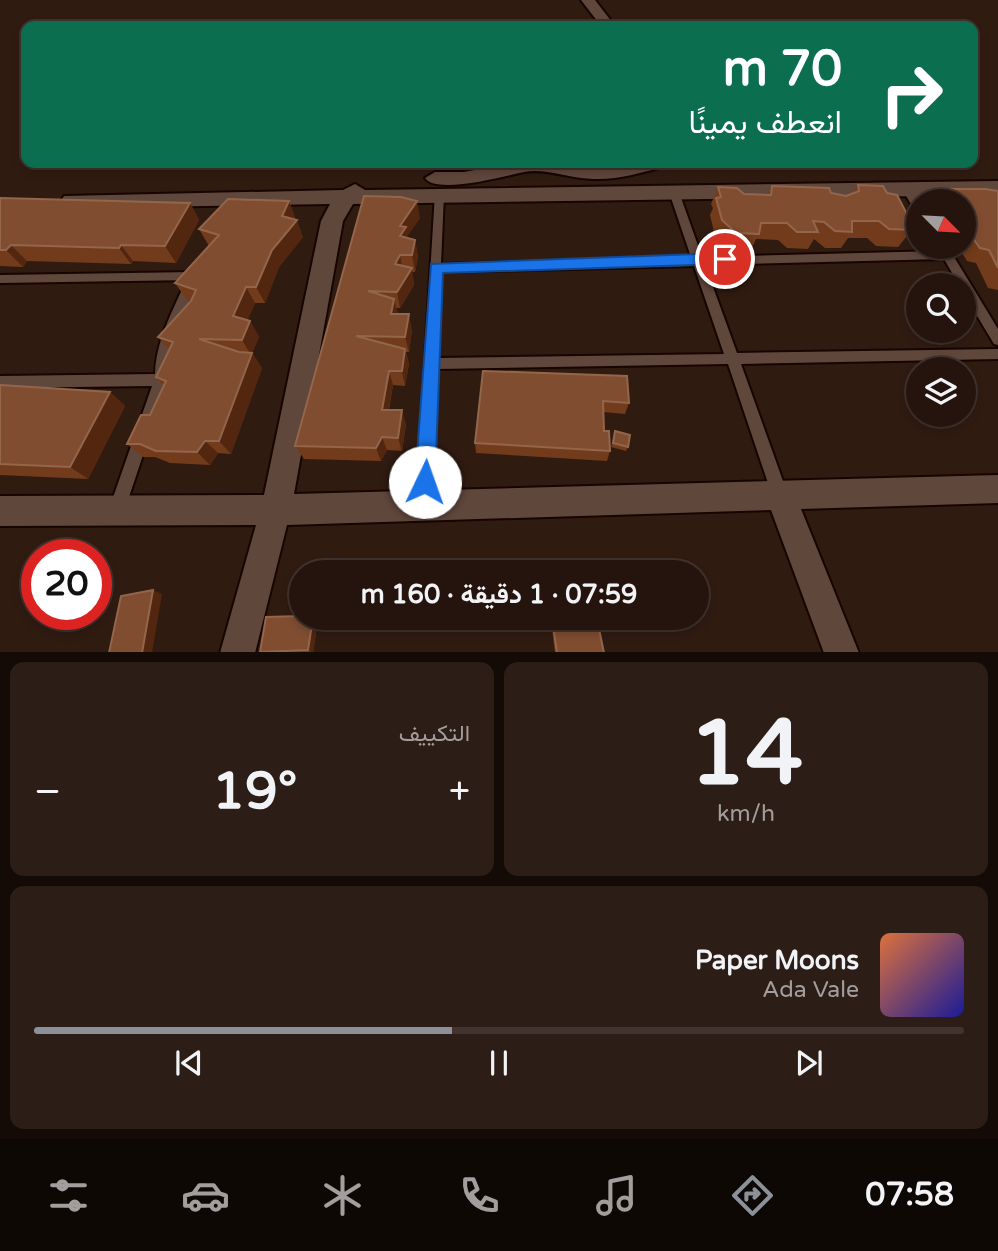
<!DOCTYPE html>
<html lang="ar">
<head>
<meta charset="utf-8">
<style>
  :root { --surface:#24140d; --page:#2c1d16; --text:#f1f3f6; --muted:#a39e9d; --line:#41332e; --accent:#8c9099 }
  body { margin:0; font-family:"Varela Round",Vazirmatn,sans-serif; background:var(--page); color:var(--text); direction:rtl; height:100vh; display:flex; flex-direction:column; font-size:26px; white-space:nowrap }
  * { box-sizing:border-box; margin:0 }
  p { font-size:23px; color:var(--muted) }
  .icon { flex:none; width:38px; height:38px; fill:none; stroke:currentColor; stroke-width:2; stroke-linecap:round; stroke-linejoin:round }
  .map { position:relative; height:652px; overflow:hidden; direction:ltr }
  .details { display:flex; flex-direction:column; gap:10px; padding:10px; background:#140b07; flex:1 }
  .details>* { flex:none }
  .banner { position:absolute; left:21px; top:21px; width:957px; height:147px; border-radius:14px; box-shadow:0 4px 10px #0003,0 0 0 2px var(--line); direction:rtl; background:#0b6e4f; color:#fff; overflow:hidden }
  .needle { width:46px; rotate:114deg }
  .controls { position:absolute; left:906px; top:189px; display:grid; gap:14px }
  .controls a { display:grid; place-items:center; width:70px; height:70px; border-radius:50%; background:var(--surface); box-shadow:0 4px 10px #0003,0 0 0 2px var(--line); font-size:35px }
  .speed { position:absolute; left:21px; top:539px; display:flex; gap:14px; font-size:35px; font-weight:700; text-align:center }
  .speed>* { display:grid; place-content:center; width:91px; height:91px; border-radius:50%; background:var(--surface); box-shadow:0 4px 10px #0003,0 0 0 2px var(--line); line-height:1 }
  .speed .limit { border:10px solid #d22; background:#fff; color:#111 }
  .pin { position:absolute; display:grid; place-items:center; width:60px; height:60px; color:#fff; margin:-30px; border:4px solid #fff; border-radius:50%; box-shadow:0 2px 7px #0007 }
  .me { position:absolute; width:77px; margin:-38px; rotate:3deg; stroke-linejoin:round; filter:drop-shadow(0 0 5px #0008) }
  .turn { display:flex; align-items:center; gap:24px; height:147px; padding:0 21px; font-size:32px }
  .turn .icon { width:91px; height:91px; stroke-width:2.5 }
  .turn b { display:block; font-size:49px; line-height:60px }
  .big { font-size:52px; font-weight:700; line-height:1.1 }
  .details .card { flex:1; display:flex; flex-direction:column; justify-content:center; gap:10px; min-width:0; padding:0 24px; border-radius:14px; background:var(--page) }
  .details .dial { align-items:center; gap:0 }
  .dial b { font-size:91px; line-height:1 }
  .song { display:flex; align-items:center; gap:21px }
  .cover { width:84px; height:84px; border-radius:10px; background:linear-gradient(135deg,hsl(20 70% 55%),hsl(240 70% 35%)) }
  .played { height:7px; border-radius:4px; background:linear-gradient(90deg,var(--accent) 45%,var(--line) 45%) }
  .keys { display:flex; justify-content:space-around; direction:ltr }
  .heat { display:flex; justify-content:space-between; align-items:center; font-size:38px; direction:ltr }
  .details .tiles { flex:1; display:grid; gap:10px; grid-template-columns:1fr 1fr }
  .card:last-child { grid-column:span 2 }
  .trip { position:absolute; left:289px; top:560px; width:420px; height:70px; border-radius:35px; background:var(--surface); box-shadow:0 4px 10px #0003,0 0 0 2px var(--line); font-weight:700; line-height:70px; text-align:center; direction:rtl }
  .dock { display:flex; height:112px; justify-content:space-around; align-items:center; background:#0e0805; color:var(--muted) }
  .dock .icon { width:49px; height:49px }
  .dock .on { color:var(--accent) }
  .dock b { font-size:32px; color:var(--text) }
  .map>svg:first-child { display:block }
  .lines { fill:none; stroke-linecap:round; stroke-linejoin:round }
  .lane-casing { stroke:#170500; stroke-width:4 }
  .street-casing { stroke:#170500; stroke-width:4 }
  .lane { fill:#60473c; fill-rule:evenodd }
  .street { fill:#60473c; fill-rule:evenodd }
  .wall { fill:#723b1c }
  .shaded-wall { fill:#52260f }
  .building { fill:#804d31; stroke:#93664c; stroke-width:2 }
  .route { fill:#1a73e8; stroke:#114b97; stroke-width:2 }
</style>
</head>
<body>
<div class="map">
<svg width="998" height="653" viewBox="0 0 998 653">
  <rect width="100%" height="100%" fill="#301b11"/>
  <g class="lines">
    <defs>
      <g id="lane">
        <polygon points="907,186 911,187 919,201 919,212 915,211 902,189"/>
        <path d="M 674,189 L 679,192 L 702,257 L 939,251 L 940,247 L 948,247 L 998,329 L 998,345 L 994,344 L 964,294 L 964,285 L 959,285 L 944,259 L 705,265 L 737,353 L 998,349 L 998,359 L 741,364 L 788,495 L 785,500 L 780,502 L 775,500 L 772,495 L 728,364 L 437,369 L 432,505 L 429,510 L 424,513 L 419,510 L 416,505 L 435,193 L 443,193 L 444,195 L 441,264 L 691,257 L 669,192 ZM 694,266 L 724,354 L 437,358 L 441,272 Z"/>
        <polygon points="194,272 200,276 194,280 0,283 0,275"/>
        <path d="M 190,281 L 196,285 L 172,343 L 168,380 L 125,509 L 122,514 L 117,517 L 112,514 L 109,509 L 152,386 L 0,388 L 0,376 L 155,374 C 156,342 171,314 184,285 Z"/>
      </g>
      <g id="street">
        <polygon points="581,0 595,0 615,26 601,26"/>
        <path d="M 511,163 L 560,163 L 592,167 L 666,163 L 663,167 C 640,173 617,180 594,179 C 571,179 546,168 524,172 C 505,176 436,195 425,178 L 435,172 L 464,172 Z"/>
        <polygon points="998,181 998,195 353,204 343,221 294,494 998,475 998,503 801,509 859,653 824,653 771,510 287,525 255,653 220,653 256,525 0,526 0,496 264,495 321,221 330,204 71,208 61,201 64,196 343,190 355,184 365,190"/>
      </g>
    </defs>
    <use href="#lane" class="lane-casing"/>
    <use href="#street" class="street-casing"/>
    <use href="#lane" class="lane"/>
    <use href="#street" class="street"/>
  </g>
  <g class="wall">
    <polygon points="858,185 887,193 912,230 898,247 876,246 867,238 848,238 841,248 825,248 814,239 808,249 787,248 778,240 756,239 751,250 728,250 715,236 710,215 713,208 711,204 718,187 744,194 768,195 772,186 831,193 846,196 853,193"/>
    <polygon points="938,189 998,191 998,290 988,288 976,263 967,261 958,247 964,247 964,201 928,201"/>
    <polygon points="401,197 420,218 407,236 408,238 415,240 418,257 415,272 412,272 414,285 400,308 396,308 398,314 412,330 409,352 406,352 409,364 405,386 393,385 389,410 406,424 402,451 387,450 381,461 304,459 295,446"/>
    <polygon points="0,198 190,203 199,220 176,263 133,261 131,264 27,261 23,267 0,266"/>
    <polygon points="289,201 295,218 294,220 303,237 279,267 265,303 255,303 247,321 250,321 259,337 252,353 262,368 231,454 218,453 210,465 170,463 155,457 143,457 127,444 150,415 164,386 156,377 169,350 158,337 191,301 186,299 175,283 209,246 199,229"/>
    <polygon points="483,371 629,403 625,414 603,412 604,431 610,451 607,461 476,453 475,443"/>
    <polygon points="0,385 110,392 125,406 88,479 0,475"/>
    <polygon points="615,431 628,447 626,451 611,447"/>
    <polygon points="318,619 313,653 260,652"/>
    <polygon points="553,625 604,653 555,653 552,629"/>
  </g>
  <g class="shaded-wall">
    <polygon points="289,201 295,218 291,227 297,220 303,237 279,267 265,303 256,287"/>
    <polygon points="417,201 420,218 407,236 409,244 400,236 400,226"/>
    <polygon points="190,203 199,220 176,263 165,246"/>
    <polygon points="415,240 418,257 415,272 412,255"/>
    <polygon points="11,245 27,261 23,267 6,250"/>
    <polygon points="121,245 133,261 131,264 119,248"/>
    <polygon points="400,255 403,271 395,264"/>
    <polygon points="412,268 414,285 400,308 397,292"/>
    <polygon points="246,287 255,303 242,332 233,316"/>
    <polygon points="394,299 398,315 391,314"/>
    <polygon points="409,314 412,330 409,352 405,337"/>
    <polygon points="250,321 259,337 252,353 262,368 231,454 219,441 251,355 242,340"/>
    <polygon points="405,349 409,364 405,386 402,371"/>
    <polygon points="389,371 393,385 386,424 382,410"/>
    <polygon points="110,392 125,406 88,479 70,467"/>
    <polygon points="402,410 406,424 402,451 398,438"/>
    <polygon points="382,437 387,450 381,461 376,448"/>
    <polygon points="205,441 218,453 210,465 197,452"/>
    <polygon points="153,590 162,594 152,653 142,653"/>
    <polygon points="313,618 316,618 318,619 313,653 308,650"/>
  </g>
  <g class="building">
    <polygon points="858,185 883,186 887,193 897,195 908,216 912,230 889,229 879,221 852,221 852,232 835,231 824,222 813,221 818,232 797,232 787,223 761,223 759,234 736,233 722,220 716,198 721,197 718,187 737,188 744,194 771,195 772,186 829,188 831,193 846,196 859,191"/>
    <polygon points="938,189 985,189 998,191 998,268 989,250 980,248 964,226 964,201 947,201"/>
    <polygon points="364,196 401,197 417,201 400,226 406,227 400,236 415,240 412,255 400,255 395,264 412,268 397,292 368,291 394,299 391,314 409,314 405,337 356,336 405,349 402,371 389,371 382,410 402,410 398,438 382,437 376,448 295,446"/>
    <polygon points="0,198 190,203 165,246 121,245 119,248 11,245 6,250 0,250"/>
    <polygon points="228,199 289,201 282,216 297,220 272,250 256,287 246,287 233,316 250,321 242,340 199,339 239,352 252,353 219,441 205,441 197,452 156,451 140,444 127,444 141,415 150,415 166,381 156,377 173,342 158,337 191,301 196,290 175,283 219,235 199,229"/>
    <polygon points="483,371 627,376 629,403 603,401 604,431 609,431 610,451 475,443"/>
    <polygon points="0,385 110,392 70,467 0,464"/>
    <polygon points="615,431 630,435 628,447 613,443"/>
    <polygon points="153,590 142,653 109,653 121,596"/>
    <polygon points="301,616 301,618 313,618 308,650 260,652 266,617"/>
    <polygon points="597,619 604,653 557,653 553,625"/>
  </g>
  <polygon class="route" points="725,253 733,259 725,264 443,273 435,482 432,489 425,491 418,489 415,482 431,264"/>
</svg>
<div class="controls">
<a><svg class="needle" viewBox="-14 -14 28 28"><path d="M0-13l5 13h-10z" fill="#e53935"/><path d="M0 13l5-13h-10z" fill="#a39e9d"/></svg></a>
<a><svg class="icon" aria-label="search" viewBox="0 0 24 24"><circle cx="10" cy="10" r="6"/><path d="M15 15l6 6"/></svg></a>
<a><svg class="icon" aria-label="layers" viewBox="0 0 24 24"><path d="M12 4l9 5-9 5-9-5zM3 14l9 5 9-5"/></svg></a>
</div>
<div class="speed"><div class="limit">20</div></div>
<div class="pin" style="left:725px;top:259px;background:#d93025"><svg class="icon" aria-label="arrive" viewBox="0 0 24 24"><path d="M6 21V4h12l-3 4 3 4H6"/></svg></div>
<svg class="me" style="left:425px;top:482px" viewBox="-20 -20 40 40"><circle r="19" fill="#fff"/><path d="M0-13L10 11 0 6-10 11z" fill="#1a73e8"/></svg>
<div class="trip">07:59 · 1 دقيقة · 160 m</div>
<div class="banner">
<div class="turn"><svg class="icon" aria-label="right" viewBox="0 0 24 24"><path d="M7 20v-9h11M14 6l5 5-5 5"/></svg><div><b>70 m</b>انعطف يمينًا</div></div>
</div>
</div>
<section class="details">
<div class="tiles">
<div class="card dial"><b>14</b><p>km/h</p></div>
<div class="card"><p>التكييف</p>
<div class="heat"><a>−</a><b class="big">19°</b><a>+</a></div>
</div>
<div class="card">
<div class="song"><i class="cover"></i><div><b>Paper Moons</b><p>Ada Vale</p></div></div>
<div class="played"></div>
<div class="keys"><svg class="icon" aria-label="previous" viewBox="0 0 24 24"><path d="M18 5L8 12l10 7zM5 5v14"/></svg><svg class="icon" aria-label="pause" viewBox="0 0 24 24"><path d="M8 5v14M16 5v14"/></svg><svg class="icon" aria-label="next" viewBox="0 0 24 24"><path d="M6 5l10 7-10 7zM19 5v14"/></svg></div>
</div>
</div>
</section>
<nav class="dock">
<b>07:58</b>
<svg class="icon on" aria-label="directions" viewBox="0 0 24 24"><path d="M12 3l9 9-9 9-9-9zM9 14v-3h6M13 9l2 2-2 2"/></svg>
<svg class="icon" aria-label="music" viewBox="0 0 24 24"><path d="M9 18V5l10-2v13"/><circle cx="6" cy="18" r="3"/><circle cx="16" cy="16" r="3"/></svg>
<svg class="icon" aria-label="phone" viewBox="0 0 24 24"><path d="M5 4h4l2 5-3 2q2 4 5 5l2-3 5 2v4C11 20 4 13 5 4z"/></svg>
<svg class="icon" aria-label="climate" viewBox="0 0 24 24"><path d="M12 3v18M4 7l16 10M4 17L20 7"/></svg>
<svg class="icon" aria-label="car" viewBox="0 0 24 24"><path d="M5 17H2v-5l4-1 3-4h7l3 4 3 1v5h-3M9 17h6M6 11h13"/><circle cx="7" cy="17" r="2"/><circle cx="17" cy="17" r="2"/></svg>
<svg class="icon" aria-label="filters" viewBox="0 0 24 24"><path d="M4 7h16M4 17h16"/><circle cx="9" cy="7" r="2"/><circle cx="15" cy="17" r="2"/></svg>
</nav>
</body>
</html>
